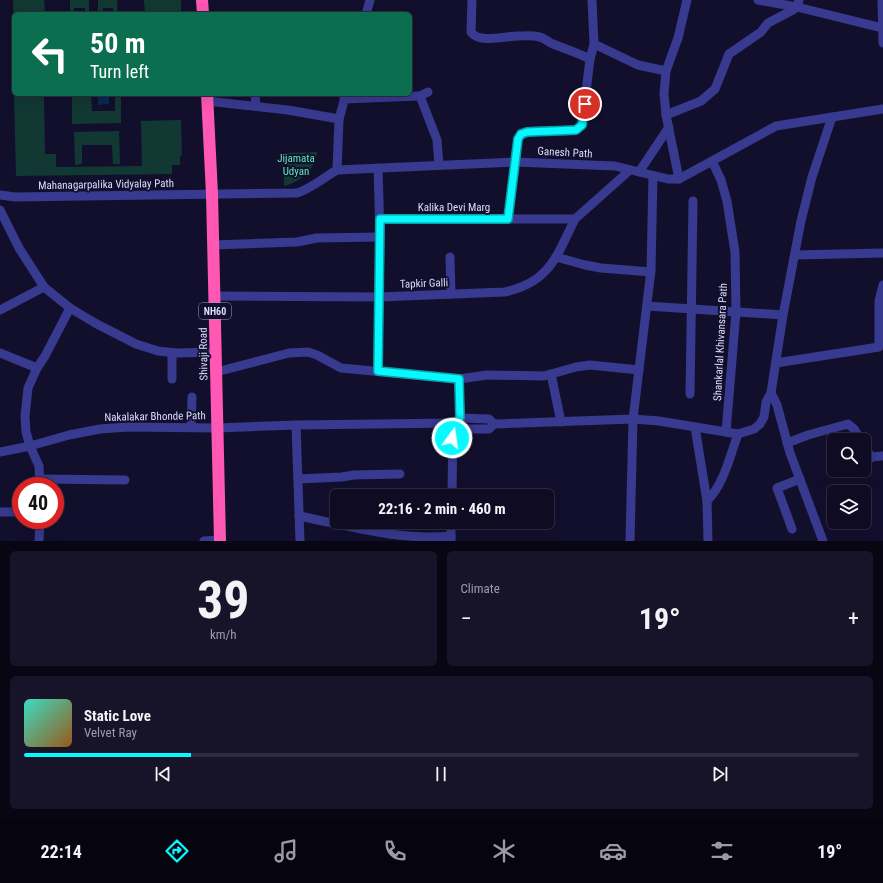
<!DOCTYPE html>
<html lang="en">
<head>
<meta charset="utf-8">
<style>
  :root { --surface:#0e0b22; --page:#17142a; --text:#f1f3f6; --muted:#9b9ba5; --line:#2e2b40; --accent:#08f8ff }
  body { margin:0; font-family:"Roboto Condensed",sans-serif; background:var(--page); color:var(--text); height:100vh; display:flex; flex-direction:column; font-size:15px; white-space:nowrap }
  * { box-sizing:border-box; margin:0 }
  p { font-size:13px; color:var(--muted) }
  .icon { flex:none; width:22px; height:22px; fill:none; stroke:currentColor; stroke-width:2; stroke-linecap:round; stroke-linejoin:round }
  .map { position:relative; height:541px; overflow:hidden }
  .sheet { display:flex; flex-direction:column; gap:10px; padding:10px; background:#080613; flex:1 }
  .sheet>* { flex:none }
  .banner { position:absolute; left:12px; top:12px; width:400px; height:84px; border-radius:6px; box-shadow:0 4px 16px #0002,0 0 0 1px var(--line); background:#0b6e4f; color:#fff; overflow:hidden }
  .tools { position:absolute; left:827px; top:433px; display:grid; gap:8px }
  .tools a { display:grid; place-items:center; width:44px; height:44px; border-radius:6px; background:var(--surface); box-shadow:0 4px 16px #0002,0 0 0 1px var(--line); font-size:20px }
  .speed { position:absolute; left:12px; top:477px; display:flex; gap:8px; font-size:20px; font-weight:700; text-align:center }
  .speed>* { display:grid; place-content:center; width:52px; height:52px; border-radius:50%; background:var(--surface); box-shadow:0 4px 16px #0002,0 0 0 1px var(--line); line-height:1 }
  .speed .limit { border:6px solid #d22; background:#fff; color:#111 }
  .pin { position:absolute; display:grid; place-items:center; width:34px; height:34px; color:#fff; margin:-17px; border:2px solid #fff; border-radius:50%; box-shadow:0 1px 4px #0007 }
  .me { position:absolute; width:44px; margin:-22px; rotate:14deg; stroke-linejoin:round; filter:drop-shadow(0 0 3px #0008) }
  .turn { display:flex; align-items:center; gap:14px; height:84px; padding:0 12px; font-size:18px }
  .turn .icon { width:52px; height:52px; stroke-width:2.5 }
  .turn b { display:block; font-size:28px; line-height:34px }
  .big { font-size:30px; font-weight:700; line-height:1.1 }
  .sheet .widget { flex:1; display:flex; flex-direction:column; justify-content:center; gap:6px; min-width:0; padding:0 14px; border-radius:6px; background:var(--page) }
  .sheet .dial { align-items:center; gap:0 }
  .dial b { font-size:52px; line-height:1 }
  .song { display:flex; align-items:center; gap:12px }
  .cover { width:48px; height:48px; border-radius:6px; background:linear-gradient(135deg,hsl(170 70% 55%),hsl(30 70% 35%)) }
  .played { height:4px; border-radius:2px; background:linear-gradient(90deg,var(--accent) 20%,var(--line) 20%) }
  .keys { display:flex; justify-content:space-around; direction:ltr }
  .heat { display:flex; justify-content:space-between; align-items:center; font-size:22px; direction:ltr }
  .sheet .tiles { flex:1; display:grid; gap:10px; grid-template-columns:1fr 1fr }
  .widget:last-child { grid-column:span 2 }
  .trip { position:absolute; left:330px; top:489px; width:224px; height:40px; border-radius:6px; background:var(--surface); box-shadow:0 4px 16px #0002,0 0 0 1px var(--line); font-weight:700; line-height:40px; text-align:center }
  .dock { display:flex; height:64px; justify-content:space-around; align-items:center; background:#06040e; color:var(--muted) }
  .dock .icon { width:28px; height:28px }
  .dock .selected { color:var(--accent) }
  .dock b { font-size:18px; color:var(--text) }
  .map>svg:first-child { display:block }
  .green { fill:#123834 }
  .water { fill:#092953 }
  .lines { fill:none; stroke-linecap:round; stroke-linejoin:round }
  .minor { stroke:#373a8f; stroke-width:9 }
  .highway { stroke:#ff57b4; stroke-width:12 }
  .route-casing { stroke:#05a1a6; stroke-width:10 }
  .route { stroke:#08f8ff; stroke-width:7 }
  .labels { text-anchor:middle; stroke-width:4; stroke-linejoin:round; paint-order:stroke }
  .shield { fill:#120f2d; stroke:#a09ec0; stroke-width:1 }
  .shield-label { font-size:10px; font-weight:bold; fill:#dddcff }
  .street-label { font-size:11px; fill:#dddcff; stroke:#120f2d }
  .park-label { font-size:11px; fill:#5ee9bc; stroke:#120f2d }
</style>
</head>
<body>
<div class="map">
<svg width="883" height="541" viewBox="0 0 883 541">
  <rect width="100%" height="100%" fill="#120f2d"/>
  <g class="green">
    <polygon points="13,0 44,0 45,11 42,11 42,14 14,14 14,73"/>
    <polygon points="70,0 89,0 89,14 85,14 85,8 74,8 74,14 70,14"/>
    <polygon points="98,0 117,0 118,14 113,14 113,8 103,8 103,14 98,14"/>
    <polygon points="144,0 181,0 181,14 145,14"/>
    <polygon points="14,94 42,94 42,96 44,97 45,154 56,154 56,167 142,166 141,121 181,120 182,155 180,156 180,165 172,165 172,174 16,176"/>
    <polygon points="72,94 91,94 92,111 115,111 115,94 121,94 121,123 72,124"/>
    <polygon points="119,131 120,164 113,164 112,145 82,145 82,164 75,165 74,132"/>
    <path d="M 317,152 C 317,168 299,183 284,186 L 284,153 Z"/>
  </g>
  <polygon class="water" points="98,94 109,94 109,104 98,105"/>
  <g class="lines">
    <g class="minor">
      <path d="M 472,0 L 471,32 C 479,44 505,36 518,36 C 525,36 533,35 539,37 C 545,38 548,42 553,44 C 566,49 578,53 590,59"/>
      <polyline points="758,0 797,7 882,28"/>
      <polyline points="882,0 883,43"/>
      <polyline points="366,14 370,0"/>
      <polyline points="594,44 638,65 666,71"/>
      <polyline points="428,92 420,96 437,140 439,165"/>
      <polyline points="255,94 256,106"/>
      <polyline points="344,99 420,96"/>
      <polyline points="207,101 288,110 339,119"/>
      <polyline points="666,115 701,101 715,89 729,54 761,32 768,23 793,10 797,7 799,0"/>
      <polyline points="712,161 721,180 727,201 735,252 736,312 726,432"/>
      <polyline points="378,168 380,237 378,371"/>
      <polyline points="337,170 339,119 346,94"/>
      <polyline points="639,172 669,127"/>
      <polyline points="679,179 666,115 664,94 666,71 678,38 687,0"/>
      <path d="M 0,195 L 15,197 L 297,193 C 312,188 323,178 337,170 L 515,162 L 615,166 L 668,179 L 679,179 L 776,126 L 883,109"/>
      <polyline points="0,210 19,248 44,287 70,308 95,323 136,344 158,351 177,353 216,352"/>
      <polyline points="380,219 575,219 630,170"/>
      <path d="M 508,219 L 518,139 C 531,121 569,140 582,125 L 590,59 L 594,44 L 592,0"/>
      <polyline points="213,245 297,242 317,238 380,237"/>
      <polyline points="795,255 883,253"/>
      <polyline points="450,257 451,294"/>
      <polyline points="556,257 585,265 601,268 651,272"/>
      <path d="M 214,296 L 379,297 L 505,292 C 550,282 556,257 575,219"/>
      <polyline points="647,306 783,315"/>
      <polyline points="0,310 44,287"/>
      <polyline points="0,353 37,368"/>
      <polyline points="172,353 172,379"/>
      <polyline points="776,363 879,347 879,301 883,285"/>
      <polyline points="216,372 289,353 308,352 317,355 341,368 459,379 487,375 544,376 576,367 590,365 639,370"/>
      <polyline points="551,374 561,422"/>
      <polyline points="459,379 460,418"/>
      <polyline points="690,394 693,201"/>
      <polyline points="455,423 460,429 489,429 494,424 633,419 659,421 738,434 754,429 760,424 764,417 766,402 771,393"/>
      <polyline points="455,423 460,418 489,419 494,424"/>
      <polyline points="296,425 300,541"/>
      <polyline points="191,427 192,397"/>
      <polyline points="695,427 707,501 708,541"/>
      <polyline points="787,443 808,435 848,424 854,429 861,440"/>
      <polyline points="864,445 871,457 883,456"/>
      <polyline points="0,452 30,446 69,435 100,429 128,427 217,428 296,425 455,423"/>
      <polyline points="864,466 871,457"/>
      <polyline points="40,479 125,480"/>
      <polyline points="298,479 342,477 354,475 400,474"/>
      <polyline points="40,486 39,466 30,446 26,432 25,416 28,388 37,368 45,356 70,308"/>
      <polyline points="452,496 453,423"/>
      <path d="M 707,501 C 724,484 730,456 738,434"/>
      <polyline points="0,512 21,512"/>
      <path d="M 299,516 C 349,526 400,541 451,536"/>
      <polyline points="792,529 777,488 800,479"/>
      <polyline points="39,541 40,520"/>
      <polyline points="204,541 220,540"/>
      <polyline points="451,541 451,522"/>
      <polyline points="630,541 633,419 651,270 653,176"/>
      <polyline points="823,541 790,453 777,405 771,393 783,315 801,221 812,177 832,117"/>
    </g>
    <g class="highway">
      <polyline points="202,0 203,14"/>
      <polyline points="207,94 212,194 220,541"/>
    </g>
  </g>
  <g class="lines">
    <defs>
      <polyline id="route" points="452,438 452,424 455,423 460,418 459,379 378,371 380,219 508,219 518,139 521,134 527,132 576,130 582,125 585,104"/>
    </defs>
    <use href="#route" class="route-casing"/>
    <use href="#route" class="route"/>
  </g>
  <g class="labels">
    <rect class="shield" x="199" y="303" width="32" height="16" rx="3"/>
    <g class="shield-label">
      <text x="215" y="315">NH60</text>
    </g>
    <g class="street-label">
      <text transform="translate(565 152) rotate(3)" y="4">Ganesh Path</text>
      <text transform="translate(106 184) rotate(-1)" y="4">Mahanagarpalika Vidyalay Path</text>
      <text x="454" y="211">Kalika Devi Marg</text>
      <text transform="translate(424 283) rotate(-2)" y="4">Tapkir Galli</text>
      <text transform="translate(720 342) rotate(-87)" y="4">Shankarlal Khivansara Path</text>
      <text transform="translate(203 354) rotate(-91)" y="4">Shivaji Road</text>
      <text transform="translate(155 416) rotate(-1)" y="4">Nakalakar Bhonde Path</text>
    </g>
    <g class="park-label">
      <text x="296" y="162">Jijamata<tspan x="296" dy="13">Udyan</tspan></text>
    </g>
  </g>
</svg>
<div class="tools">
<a><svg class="icon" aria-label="search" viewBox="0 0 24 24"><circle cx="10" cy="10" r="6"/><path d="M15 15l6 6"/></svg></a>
<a><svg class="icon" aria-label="layers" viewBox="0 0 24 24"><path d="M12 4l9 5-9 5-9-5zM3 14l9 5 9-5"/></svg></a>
</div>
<div class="speed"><div class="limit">40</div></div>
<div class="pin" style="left:585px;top:104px;background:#d93025"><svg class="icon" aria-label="arrive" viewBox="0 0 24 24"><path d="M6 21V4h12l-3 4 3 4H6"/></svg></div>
<svg class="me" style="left:452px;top:438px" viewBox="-20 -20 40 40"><circle r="17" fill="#08f8ff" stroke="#fff" stroke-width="3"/><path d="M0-11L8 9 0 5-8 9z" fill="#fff"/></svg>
<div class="trip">22:16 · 2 min · 460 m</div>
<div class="banner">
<div class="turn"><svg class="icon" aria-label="left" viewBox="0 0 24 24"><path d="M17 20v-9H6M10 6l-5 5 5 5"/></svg><div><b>50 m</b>Turn left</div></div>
</div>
</div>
<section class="sheet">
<div class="tiles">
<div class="widget dial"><b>39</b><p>km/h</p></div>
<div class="widget"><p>Climate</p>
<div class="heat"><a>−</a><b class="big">19°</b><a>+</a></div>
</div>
<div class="widget">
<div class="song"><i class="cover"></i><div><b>Static Love</b><p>Velvet Ray</p></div></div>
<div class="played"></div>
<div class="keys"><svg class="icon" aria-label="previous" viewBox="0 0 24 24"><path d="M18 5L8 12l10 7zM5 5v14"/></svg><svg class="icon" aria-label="pause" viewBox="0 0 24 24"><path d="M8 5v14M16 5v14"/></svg><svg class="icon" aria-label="next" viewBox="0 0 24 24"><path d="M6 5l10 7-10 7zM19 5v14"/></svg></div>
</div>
</div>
</section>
<nav class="dock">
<b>22:14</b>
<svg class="icon selected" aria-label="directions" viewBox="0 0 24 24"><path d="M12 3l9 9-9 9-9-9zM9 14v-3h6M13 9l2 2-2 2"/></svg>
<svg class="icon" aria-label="music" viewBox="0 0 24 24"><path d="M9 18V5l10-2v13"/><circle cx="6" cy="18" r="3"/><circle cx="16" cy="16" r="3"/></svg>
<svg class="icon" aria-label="phone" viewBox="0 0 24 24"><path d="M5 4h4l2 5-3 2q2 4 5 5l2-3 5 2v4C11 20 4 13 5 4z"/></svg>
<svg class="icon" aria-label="climate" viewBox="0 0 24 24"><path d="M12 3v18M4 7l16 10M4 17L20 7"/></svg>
<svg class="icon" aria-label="car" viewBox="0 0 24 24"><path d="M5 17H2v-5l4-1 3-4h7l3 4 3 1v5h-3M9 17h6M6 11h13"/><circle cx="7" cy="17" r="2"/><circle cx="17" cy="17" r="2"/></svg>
<svg class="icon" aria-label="filters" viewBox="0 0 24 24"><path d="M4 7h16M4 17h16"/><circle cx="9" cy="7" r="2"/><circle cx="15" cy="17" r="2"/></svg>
<b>19°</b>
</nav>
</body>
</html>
